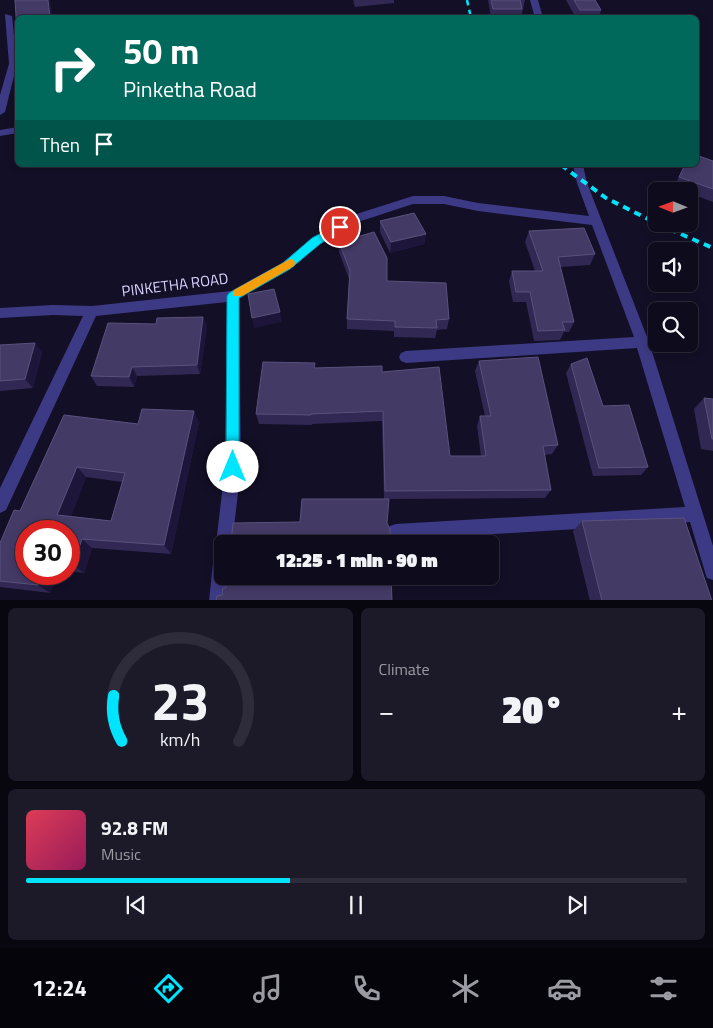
<!DOCTYPE html>
<html lang="en">
<head>
<meta charset="utf-8">
<style>
  :root { --surface:#0e0b1c; --page:#1c1929; --text:#f1f3f6; --muted:#9b9ba3; --line:#2e2b3b; --accent:#00e5ff }
  body { margin:0; font-family:"Titillium Web",sans-serif; background:var(--page); color:var(--text); height:100vh; display:flex; flex-direction:column; font-size:19px; white-space:nowrap }
  * { box-sizing:border-box; margin:0 }
  p { font-size:16px; color:var(--muted) }
  .icon { flex:none; width:28px; height:28px; fill:none; stroke:currentColor; stroke-width:2; stroke-linecap:round; stroke-linejoin:round }
  .map { position:relative; height:600px; overflow:hidden }
  .side { display:flex; flex-direction:column; gap:8px; padding:8px; background:#08060f; flex:1 }
  .side>* { flex:none }
  .guide { position:absolute; left:15px; top:15px; width:684px; height:152px; border-radius:8px; box-shadow:0 2px 8px #0003,0 0 0 1px var(--line); background:#00695c; color:#fff; overflow:hidden }
  .needle { width:32px; rotate:271deg }
  .fabs { position:absolute; left:648px; top:182px; display:grid; gap:10px }
  .fabs a { display:grid; place-items:center; width:50px; height:50px; border-radius:8px; background:var(--surface); box-shadow:0 2px 8px #0003,0 0 0 1px var(--line); font-size:25px }
  .speed { position:absolute; left:15px; top:520px; display:flex; gap:10px; font-size:25px; font-weight:700; text-align:center }
  .speed>* { display:grid; place-content:center; width:65px; height:65px; border-radius:50%; background:var(--surface); box-shadow:0 2px 8px #0003,0 0 0 1px var(--line); line-height:1 }
  .speed .limit { border:8px solid #d22; background:#fff; color:#111 }
  .pin { position:absolute; display:grid; place-items:center; width:42px; height:42px; color:#fff; margin:-21px; border:2px solid #fff; border-radius:50%; box-shadow:0 1px 5px #0007 }
  .me { position:absolute; width:55px; margin:-28px; rotate:0deg; stroke-linejoin:round; filter:drop-shadow(0 0 4px #0008) }
  .turn { display:flex; align-items:center; gap:18px; height:105px; padding:0 25px; font-size:22px }
  .turn .icon { width:65px; height:65px; stroke-width:2.5 }
  .turn b { display:block; font-size:35px; line-height:42px }
  .then { display:flex; align-items:center; height:48px; padding:0 25px; background:#0003; gap:10px; font-size:19px }
  .big { font-size:38px; font-weight:800; line-height:1.1 }
  .side .tile { flex:1; display:flex; flex-direction:column; justify-content:center; gap:8px; min-width:0; padding:0 18px; border-radius:8px; background:var(--page) }
  .side .dial { align-items:center; gap:0 }
  .dial svg { height:130px; overflow:visible; fill:none; stroke:var(--line); stroke-width:7; stroke-linecap:round; text-anchor:middle }
  .dial text { fill:var(--text); stroke:none }
  .song { display:flex; align-items:center; gap:15px }
  .cover { width:60px; height:60px; border-radius:8px; background:linear-gradient(135deg,hsl(350 70% 55%),hsl(330 70% 35%)) }
  .played { height:5px; border-radius:2px; background:linear-gradient(90deg,var(--accent) 40%,var(--line) 40%) }
  .keys { display:flex; justify-content:space-around; direction:ltr }
  .heat { display:flex; justify-content:space-between; align-items:center; font-size:28px; direction:ltr }
  .side .tiles { flex:1; display:grid; gap:8px; grid-template-columns:1fr 1fr }
  .tile:last-child { grid-column:span 2 }
  .trip { position:absolute; left:214px; top:535px; width:285px; height:50px; border-radius:8px; background:var(--surface); box-shadow:0 2px 8px #0003,0 0 0 1px var(--line); font-weight:800; line-height:50px; text-align:center }
  .menu { display:flex; height:80px; justify-content:space-around; align-items:center; background:#06040b; color:var(--muted) }
  .menu .icon { width:35px; height:35px }
  .menu .current { color:var(--accent) }
  .menu b { font-size:22px; color:var(--text) }
  .map>svg:first-child { display:block }
  .lines { fill:none; stroke-linecap:round; stroke-linejoin:round }
  .minor { fill:#3d3a85; fill-rule:evenodd }
  .rail-far1 { stroke:#00e5ff; stroke-width:2.5; stroke-dasharray:5.5 4.5; stroke-linecap:butt }
  .rail { stroke:#00e5ff; stroke-width:4; stroke-dasharray:7 5.5; stroke-linecap:butt }
  .wall { fill:#312854; fill-rule:evenodd }
  .shaded-wall { fill:#1d163a }
  .building { fill:#433a66; stroke:#5a527e; fill-rule:evenodd }
  .route { fill:#00e5ff; stroke:#0095a6 }
  .slow { fill:#f59e0b }
  .labels { text-anchor:middle; stroke-width:5; stroke-linejoin:round; paint-order:stroke }
  .street-label { font-size:15px; fill:#d9d4ff; stroke:#130f26 }
</style>
</head>
<body>
<div class="map">
<svg width="713" height="601" viewBox="0 0 713 601">
  <rect width="100%" height="100%" fill="#130f26"/>
  <g class="lines">
    <g class="minor">
      <polygon points="530,0 538,0 543,18 535,18"/>
      <polygon points="5,14 12,16 17,64 5,112 0,115 0,95 9,64"/>
      <polygon points="18,127 18,133 0,136 0,130"/>
      <polygon points="573,165 583,165 587,183 649,342 713,546 713,580 707,578 705,572 690,522 396,540 390,538 388,532 390,526 396,524 685,507 637,348 406,363 401,361 399,357 401,353 406,351 634,337 592,225 478,211 444,204 413,204 355,223 320,244 290,269 239,298 241,467 232,544 222,544 222,576 228,576 226,601 209,601 214,554 217,548 216,544 225,467 227,302 96,316 6,510 0,513 0,488 83,316 53,315 0,318 0,308 53,305 92,306 231,291 282,263 312,238 347,217 413,196 444,196 478,203 589,216 577,183"/>
    </g>
    <polyline class="rail-far1" points="467,0 471,18"/>
    <g class="rail">
      <polyline points="561,165 606,198 656,223"/>
      <polyline points="658,224 713,248"/>
    </g>
  </g>
  <g class="wall">
    <polygon points="353,0 394,0 394,3 355,7"/>
    <polygon points="488,0 525,0 521,18 491,18"/>
    <polygon points="566,0 595,0 601,10 599,18 576,18"/>
    <polygon points="713,161 713,202 689,193 689,191 683,191 674,188 684,165 696,165"/>
    <polygon points="380,221 426,234 424,244 390,253 380,232"/>
    <polygon points="529,231 595,254 590,265 560,267 574,322 569,332 564,332 560,340 534,341 526,302 513,302 509,281 512,271 535,271 525,242"/>
    <polygon points="339,242 387,281 449,319 447,329 437,330 435,338 394,337 394,331 347,329 347,319 349,279 339,252"/>
    <polygon points="203,317 207,327 200,374 137,376 134,387 97,386 91,376 156,324"/>
    <polygon points="0,345 42,352 33,388 0,391"/>
    <polygon points="479,361 558,445 552,454 544,455 551,490 545,498 389,499 300,522 384,499 382,421 312,424 312,425 259,424 256,414 315,363 315,368 382,372 450,456 481,456 477,426 480,416 485,416 475,371"/>
    <polygon points="571,364 648,467 641,475 593,476 566,373"/>
    <polygon points="704,398 713,399 713,451 701,449 694,409"/>
    <path d="M 64,415 L 138,424 L 199,422 L 171,554 L 92,548 L 84,573 L 69,571 L 69,531 L 26,574 L 57,574 L 50,593 L 0,587 L 0,543 L 20,511 ZM 86,477 L 122,482 L 111,521 L 71,516 Z"/>
    <polygon points="582,521 712,601 590,601 573,531"/>
  </g>
  <g class="shaded-wall">
    <polygon points="48,0 50,0 53,18 50,18"/>
    <polygon points="426,234 424,244 390,253 391,242"/>
    <polygon points="280,312 282,322 254,328 252,318"/>
    <polygon points="203,317 207,327 200,374 197,365"/>
    <polygon points="35,343 42,352 33,388 25,379"/>
    <polygon points="132,367 137,376 134,387 129,377"/>
    <polygon points="194,411 199,422 171,554 164,545"/>
    <polygon points="77,467 86,477 68,524 57,515"/>
    <polygon points="82,539 92,548 84,573 73,565"/>
    <polygon points="43,574 57,574 50,593 38,585"/>
  </g>
  <g class="building">
    <polygon points="15,0 48,0 50,18 18,18 18,32 17,32"/>
    <polygon points="491,0 520,0 522,9 493,9"/>
    <polygon points="574,0 595,0 601,10 580,10"/>
    <polygon points="696,155 713,161 713,189 679,177 685,165 696,165"/>
    <polygon points="414,213 426,234 391,242 380,221"/>
    <polygon points="584,228 595,254 558,257 574,322 562,322 565,330 538,331 530,292 516,292 512,271 543,271 529,231"/>
    <polygon points="374,232 387,258 387,281 446,283 449,319 436,320 437,328 395,327 395,321 347,319 350,271 339,242"/>
    <polygon points="274,289 280,312 252,318 248,294"/>
    <polygon points="203,317 197,365 132,367 129,377 91,376 108,323 156,324 157,318"/>
    <polygon points="35,343 25,379 0,381 0,345"/>
    <polygon points="538,357 558,445 543,446 551,490 385,491 383,411 311,414 311,415 256,414 263,362 315,363 314,368 382,366 382,372 439,367 450,456 486,456 480,416 491,416 479,361"/>
    <polygon points="587,358 603,406 629,405 648,467 599,468 571,364"/>
    <polygon points="704,398 713,399 713,439 712,439"/>
    <path d="M 142,409 L 194,411 L 164,545 L 82,539 L 73,565 L 69,564 L 69,531 L 26,531 L 26,574 L 43,574 L 38,585 L 0,581 L 0,543 L 14,510 L 20,511 L 64,415 L 138,424 ZM 77,467 L 125,473 L 111,521 L 57,515 Z"/>
    <polygon points="302,499 389,499 387,523 390,529 390,544 231,544 233,523 300,522"/>
    <polygon points="684,518 712,601 602,601 582,521"/>
    <polygon points="227,576 391,576 392,601 216,601 217,596 222,595 223,588 226,588"/>
  </g>
  <polygon class="route" points="340,223 343,224 345,227 343,230 320,244 290,269 239,298 239,467 237,472 233,474 228,472 226,467 227,296 229,293 283,263 312,238"/>
  <polygon class="slow" points="290,259 294,260 295,263 294,266 242,296 234,296 233,293 234,290"/>
  <g class="labels">
    <g class="street-label">
      <text transform="translate(175 285) rotate(-7)" y="5">PINKETHA ROAD</text>
    </g>
  </g>
</svg>
<div class="fabs">
<a><svg class="needle" viewBox="-14 -14 28 28"><path d="M0-13l5 13h-10z" fill="#e53935"/><path d="M0 13l5-13h-10z" fill="#9b9ba3"/></svg></a>
<a><svg class="icon" aria-label="sound" viewBox="0 0 24 24"><path d="M4 9h4l5-4v14l-5-4H4zM17 9q2 3 0 6"/></svg></a>
<a><svg class="icon" aria-label="search" viewBox="0 0 24 24"><circle cx="10" cy="10" r="6"/><path d="M15 15l6 6"/></svg></a>
</div>
<div class="speed"><div class="limit">30</div></div>
<div class="pin" style="left:340px;top:227px;background:#d93025"><svg class="icon" aria-label="arrive" viewBox="0 0 24 24"><path d="M6 21V4h12l-3 4 3 4H6"/></svg></div>
<svg class="me" style="left:233px;top:467px" viewBox="-20 -20 40 40"><circle r="19" fill="#fff"/><path d="M0-13L10 11 0 6-10 11z" fill="#00e5ff"/></svg>
<div class="trip">12:25 · 1 min · 90 m</div>
<div class="guide">
<div class="turn"><svg class="icon" aria-label="right" viewBox="0 0 24 24"><path d="M7 20v-9h11M14 6l5 5-5 5"/></svg><div><b>50 m</b>Pinketha Road</div></div>
<div class="then">Then<svg class="icon" aria-label="arrive" viewBox="0 0 24 24"><path d="M6 21V4h12l-3 4 3 4H6"/></svg></div>
</div>
</div>
<section class="side">
<div class="tiles">
<div class="tile dial"><svg viewBox="0 0 100 80">
<path d="M14 69A42 42 0 1 1 86 69"/>
<path d="M14 69A42 42 0 0 1 9 41" stroke="#00e5ff"/>
<text x="50" y="56" font-size="32" font-weight="700">23</text>
<text x="50" y="72" font-size="11">km/h</text>
</svg></div>
<div class="tile"><p>Climate</p>
<div class="heat"><a>−</a><b class="big">20°</b><a>+</a></div>
</div>
<div class="tile">
<div class="song"><i class="cover"></i><div><b>92.8 FM</b><p>Music</p></div></div>
<div class="played"></div>
<div class="keys"><svg class="icon" aria-label="previous" viewBox="0 0 24 24"><path d="M18 5L8 12l10 7zM5 5v14"/></svg><svg class="icon" aria-label="pause" viewBox="0 0 24 24"><path d="M8 5v14M16 5v14"/></svg><svg class="icon" aria-label="next" viewBox="0 0 24 24"><path d="M6 5l10 7-10 7zM19 5v14"/></svg></div>
</div>
</div>
</section>
<nav class="menu">
<b>12:24</b>
<svg class="icon current" aria-label="directions" viewBox="0 0 24 24"><path d="M12 3l9 9-9 9-9-9zM9 14v-3h6M13 9l2 2-2 2"/></svg>
<svg class="icon" aria-label="music" viewBox="0 0 24 24"><path d="M9 18V5l10-2v13"/><circle cx="6" cy="18" r="3"/><circle cx="16" cy="16" r="3"/></svg>
<svg class="icon" aria-label="phone" viewBox="0 0 24 24"><path d="M5 4h4l2 5-3 2q2 4 5 5l2-3 5 2v4C11 20 4 13 5 4z"/></svg>
<svg class="icon" aria-label="climate" viewBox="0 0 24 24"><path d="M12 3v18M4 7l16 10M4 17L20 7"/></svg>
<svg class="icon" aria-label="car" viewBox="0 0 24 24"><path d="M5 17H2v-5l4-1 3-4h7l3 4 3 1v5h-3M9 17h6M6 11h13"/><circle cx="7" cy="17" r="2"/><circle cx="17" cy="17" r="2"/></svg>
<svg class="icon" aria-label="filters" viewBox="0 0 24 24"><path d="M4 7h16M4 17h16"/><circle cx="9" cy="7" r="2"/><circle cx="15" cy="17" r="2"/></svg>
</nav>
</body>
</html>
